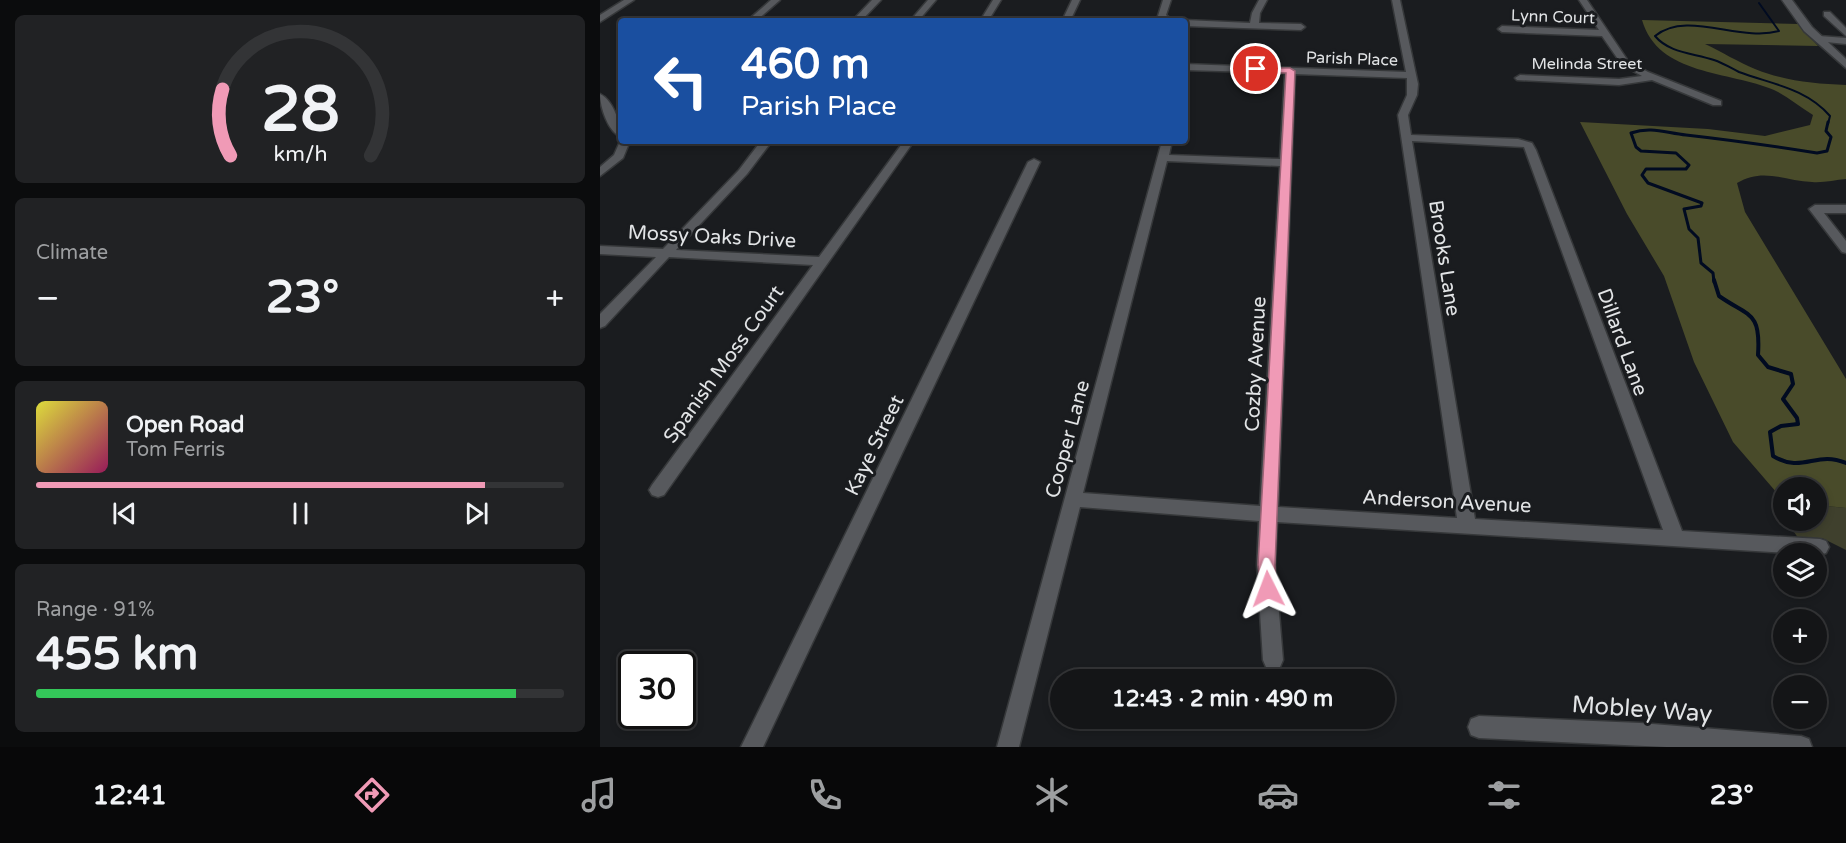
<!DOCTYPE html>
<html lang="en">
<head>
<meta charset="utf-8">
<style>
  :root { --surface:#141517; --page:#212224; --text:#f1f3f6; --muted:#9d9fa1; --line:#333436; --accent:#f09ab6 }
  body { margin:0; font-family:"Varela Round",sans-serif; background:var(--page); color:var(--text); height:100vh; display:flex; flex-direction:column; font-size:22px; white-space:nowrap }
  * { box-sizing:border-box; margin:0 }
  p { font-size:20px; color:var(--muted) }
  .icon { flex:none; width:33px; height:33px; fill:none; stroke:currentColor; stroke-width:2; stroke-linecap:round; stroke-linejoin:round }
  .map { position:relative; flex:1; overflow:hidden }
  .side { display:flex; flex-direction:column; gap:15px; padding:15px; background:#0b0c0d; width:600px }
  .side>* { flex:none }
  .top-card { position:absolute; left:18px; top:18px; width:570px; height:126px; border-radius:6px; box-shadow:0 3px 9px #0003,0 0 0 2px var(--line); background:#1a4fa0; color:#fff; overflow:hidden }
  .fabs { position:absolute; left:1173px; top:477px; display:grid; gap:12px }
  .fabs a { display:grid; place-items:center; width:54px; height:54px; border-radius:50%; background:var(--surface); box-shadow:0 3px 9px #0003,0 0 0 2px var(--line); font-size:30px }
  .speed { position:absolute; left:18px; top:651px; display:flex; gap:12px; font-size:30px; font-weight:700; text-align:center }
  .speed>* { display:grid; place-content:center; width:78px; height:78px; border-radius:50%; background:var(--surface); box-shadow:0 3px 9px #0003,0 0 0 2px var(--line); line-height:1 }
  .speed .limit { border:3px solid #111; border-radius:9px; background:#fff; color:#111 }
  .pin { position:absolute; display:grid; place-items:center; width:51px; height:51px; color:#fff; margin:-26px; border:3px solid #fff; border-radius:50%; box-shadow:0 2px 6px #0007 }
  .me { position:absolute; width:66px; margin:-33px; rotate:357deg; stroke-linejoin:round; filter:drop-shadow(0 0 4px #0008) }
  .turn { display:flex; align-items:center; gap:21px; height:126px; padding:0 24px; font-size:27px }
  .turn .icon { width:78px; height:78px; stroke-width:2.5 }
  .turn b { display:block; font-size:42px; line-height:51px }
  .big { font-size:45px; font-weight:700; line-height:1.1 }
  .side .card { flex:1; display:flex; flex-direction:column; justify-content:center; gap:9px; min-width:0; padding:0 21px; border-radius:9px; background:var(--page) }
  .side .dial { align-items:center; gap:0 }
  .dial svg { height:156px; overflow:visible; fill:none; stroke:var(--line); stroke-width:7; stroke-linecap:round; text-anchor:middle }
  .dial text { fill:var(--text); stroke:none }
  .song { display:flex; align-items:center; gap:18px }
  .cover { width:72px; height:72px; border-radius:9px; background:linear-gradient(135deg,hsl(60 70% 55%),hsl(330 70% 35%)) }
  .played { height:6px; border-radius:3px; background:linear-gradient(90deg,var(--accent) 85%,var(--line) 85%) }
  .keys { display:flex; justify-content:space-around; direction:ltr }
  .heat { display:flex; justify-content:space-between; align-items:center; font-size:33px; direction:ltr }
  .charge { height:9px; border-radius:4px; background:linear-gradient(90deg,#34c759 91%,var(--line) 0) }
  .trip { position:absolute; left:450px; top:669px; width:345px; height:60px; border-radius:30px; background:var(--surface); box-shadow:0 3px 9px #0003,0 0 0 2px var(--line); font-weight:700; line-height:60px; text-align:center }
  .tab-bar { display:flex; height:96px; justify-content:space-around; align-items:center; background:#080809; color:var(--muted) }
  .tab-bar .icon { width:42px; height:42px }
  .tab-bar .selected { color:var(--accent) }
  .tab-bar b { font-size:27px; color:var(--text) }
  main { display:flex; flex:1; min-height:0 }
  .map>svg:first-child { display:block }
  .green { fill:#3f402d }
  .forest { fill:#494b2a }
  .lines { fill:none; stroke-linecap:round; stroke-linejoin:round }
  .stream-far2 { stroke:#010b21; stroke-width:2 }
  .stream-far1 { stroke:#010b21; stroke-width:3 }
  .stream { stroke:#010b21; stroke-width:4 }
  .street-casing { stroke:#36383a; stroke-width:3 }
  .secondary-casing { stroke:#36383a; stroke-width:3 }
  .street { fill:#57595d; fill-rule:evenodd }
  .secondary { fill:#57595d; fill-rule:evenodd }
  .route { fill:#f09ab6; stroke:#9c6476; stroke-width:1.5 }
  .labels { text-anchor:middle; stroke-width:6; stroke-linejoin:round; paint-order:stroke }
  .far-street-label { font-size:16px; fill:#e2e4e6; stroke:#1a1c1f }
  .street-label { font-size:20px; fill:#e2e4e6; stroke:#1a1c1f }
  .near-street-label { font-size:24px; fill:#e2e4e6; stroke:#1a1c1f }
</style>
</head>
<body>
<main>
<section class="side">
<div class="card dial"><svg viewBox="0 0 100 80">
<path d="M14 69A42 42 0 1 1 86 69"/>
<path d="M14 69A42 42 0 0 1 10 35" stroke="#f09ab6"/>
<text x="50" y="56" font-size="32" font-weight="700">28</text>
<text x="50" y="72" font-size="11">km/h</text>
</svg></div>
<div class="card"><p>Climate</p>
<div class="heat"><a>−</a><b class="big">23°</b><a>+</a></div>
</div>
<div class="card">
<div class="song"><i class="cover"></i><div><b>Open Road</b><p>Tom Ferris</p></div></div>
<div class="played"></div>
<div class="keys"><svg class="icon" aria-label="previous" viewBox="0 0 24 24"><path d="M18 5L8 12l10 7zM5 5v14"/></svg><svg class="icon" aria-label="pause" viewBox="0 0 24 24"><path d="M8 5v14M16 5v14"/></svg><svg class="icon" aria-label="next" viewBox="0 0 24 24"><path d="M6 5l10 7-10 7zM19 5v14"/></svg></div>
</div>
<div class="card"><p>Range · 91%</p><b class="big">455 km</b><div class="charge"></div></div>
</section>
<div class="map">
<svg width="1246" height="747" viewBox="0 0 1246 747">
  <rect width="100%" height="100%" fill="#1a1c1f"/>
  <polygon class="green" points="1217,505 1246,508 1246,550 1222,538 1198,538 1187,521 1216,520"/>
  <path class="forest" d="M 1042,20 L 1198,24 L 1218,46 L 1105,44 C 1122,52 1138,62 1155,69 C 1185,81 1214,84 1246,85 L 1246,179 C 1235,180 1223,183 1212,182 C 1185,181 1163,167 1137,183 L 1145,212 L 1246,379 L 1246,508 L 1217,505 L 1216,488 L 1184,488 L 1183,500 L 1133,442 L 1094,362 L 1064,276 L 1027,214 L 980,122 L 1108,129 L 1165,136 L 1210,125 L 1213,115 C 1200,107 1187,96 1174,90 C 1130,71 1058,76 1042,20 Z"/>
  <g class="lines">
    <path class="stream-far2" d="M 1159,3 L 1179,31 C 1139,42 1087,10 1055,36 C 1069,53 1093,53 1114,60 C 1123,63 1131,68 1139,72 C 1171,84 1206,88 1230,116 L 1228,124"/>
    <path class="stream-far1" d="M 1114,282 L 1113,273 L 1101,263 L 1098,238 L 1089,229 L 1084,209 L 1101,206 L 1102,203 L 1048,183 L 1042,175 L 1046,169 L 1086,169 L 1089,165 L 1076,153 L 1041,151 L 1036,147 L 1031,133 C 1051,126 1066,133 1086,135 C 1130,140 1173,146 1217,153 L 1227,151 L 1231,137 L 1226,131 L 1228,122"/>
    <path class="stream" d="M 1114,280 L 1119,296 C 1149,317 1161,311 1158,355 L 1168,367 L 1191,374 L 1193,384 L 1183,399 L 1197,418 L 1198,424 L 1181,426 L 1170,432 L 1173,456 C 1203,474 1216,450 1246,463"/>
    <defs>
      <g id="street">
        <polygon points="24,0 34,0 0,22 0,15"/>
        <polygon points="171,0 180,0 156,21 147,21"/>
        <polygon points="272,0 281,0 261,21 252,21"/>
        <polygon points="328,0 336,0 318,21 310,21"/>
        <polygon points="393,0 401,0 388,21 380,21"/>
        <polygon points="472,0 480,0 470,21 462,21"/>
        <polygon points="563,0 571,0 566,15 573,21 564,21 558,16"/>
        <polygon points="659,0 667,0 660,13 659,23 701,24 705,27 701,30 585,26 585,21 583,21 585,20 650,23 652,13"/>
        <path d="M 792,0 L 800,0 L 818,84 L 817,95 L 808,115 L 811,135 L 918,139 L 932,143 L 936,150 L 1082,531 L 1220,539 L 1226,541 L 1229,547 L 1226,553 L 1220,555 L 677,522 L 675,565 L 683,660 L 680,667 L 673,670 L 666,667 L 663,660 L 657,565 L 659,521 L 480,507 L 419,747 L 397,747 L 562,141 L 572,141 L 569,155 L 680,159 L 685,73 L 585,70 L 585,64 L 806,72 ZM 695,74 L 807,78 L 807,95 L 798,115 L 857,518 L 678,507 ZM 812,141 L 924,147 L 1063,530 L 875,519 ZM 567,161 L 680,166 L 660,506 L 483,493 Z"/>
        <polygon points="979,0 987,0 1028,61 1048,72 1121,101 1121,105 1113,105 1052,80 1019,85 917,80 915,78 920,75 1019,79 1042,76 1022,65 1002,36 902,32 898,29 902,26 999,30"/>
        <polygon points="1224,12 1230,12 1246,28 1246,36 1224,16"/>
        <polygon points="1219,36 1246,38 1246,44 1216,41 1216,37"/>
        <path d="M 0,94 C 13,100 21,124 21,137 C 8,132 0,107 0,94 Z"/>
        <polygon points="21,139 21,141 30,141 23,158 0,176 0,167 14,155"/>
        <polygon points="161,141 172,141 147,174 76,250 219,257 304,141 314,141 64,495 58,497 52,495 49,490 52,485 213,265 69,257 5,326 0,328 0,314 56,257 0,254 0,246 63,249 139,170"/>
        <polygon points="434,159 440,162 163,747 141,747 428,162"/>
        <polygon points="1215,205 1246,205 1246,213 1224,213 1246,241 1246,253 1242,252 1209,209"/>
        <polygon points="879,716 1040,723 1201,736 1209,739 1212,747 1066,747 879,738 871,735 868,727 871,719"/>
      </g>
      <polygon id="secondary" points="1182,0 1192,0 1212,27 1246,59 1246,68 1204,31"/>
    </defs>
    <use href="#street" class="street-casing"/>
    <use href="#secondary" class="secondary-casing"/>
    <use href="#street" class="street"/>
    <use href="#secondary" class="secondary"/>
  </g>
  <polygon class="route" points="653,68 690,68 695,71 675,565 676,589 674,594 668,597 662,594 658,565 686,73 656,72"/>
  <g class="labels">
    <g class="far-street-label">
      <text transform="translate(953 16) rotate(2)" y="6">Lynn Court</text>
      <text transform="translate(752 58) rotate(2)" y="6">Parish Place</text>
      <text x="987" y="69">Melinda Street</text>
    </g>
    <g class="street-label">
      <text transform="translate(112 236) rotate(3)" y="7">Mossy Oaks Drive</text>
      <text transform="translate(845 258) rotate(81)" y="7">Brooks Lane</text>
      <text transform="translate(1023 342) rotate(70)" y="7">Dillard Lane</text>
      <text transform="translate(123 364) rotate(-54)" y="7">Spanish Moss Court</text>
      <text transform="translate(655 364) rotate(-87)" y="7">Cozby Avenue</text>
      <text transform="translate(467 439) rotate(-75)" y="7">Cooper Lane</text>
      <text transform="translate(274 445) rotate(-64)" y="7">Kaye Street</text>
      <text transform="translate(847 501) rotate(3)" y="7">Anderson Avenue</text>
    </g>
    <g class="near-street-label">
      <text transform="translate(1042 709) rotate(4)" y="8">Mobley Way</text>
    </g>
  </g>
</svg>
<div class="fabs">
<a><svg class="icon" aria-label="sound" viewBox="0 0 24 24"><path d="M4 9h4l5-4v14l-5-4H4zM17 9q2 3 0 6"/></svg></a>
<a><svg class="icon" aria-label="layers" viewBox="0 0 24 24"><path d="M12 4l9 5-9 5-9-5zM3 14l9 5 9-5"/></svg></a>
<a>+</a>
<a>−</a>
</div>
<div class="speed"><div class="limit">30</div></div>
<div class="pin" style="left:656px;top:69px;background:#d93025"><svg class="icon" aria-label="arrive" viewBox="0 0 24 24"><path d="M6 21V4h12l-3 4 3 4H6"/></svg></div>
<svg class="me" style="left:668px;top:589px" viewBox="-20 -20 40 40"><path d="M0-17L14 15 0 8-14 15z" fill="#f09ab6" stroke="#fff" stroke-width="4"/></svg>
<div class="trip">12:43 · 2 min · 490 m</div>
<div class="top-card">
<div class="turn"><svg class="icon" aria-label="left" viewBox="0 0 24 24"><path d="M17 20v-9H6M10 6l-5 5 5 5"/></svg><div><b>460 m</b>Parish Place</div></div>
</div>
</div>
</main>
<nav class="tab-bar">
<b>12:41</b>
<svg class="icon selected" aria-label="directions" viewBox="0 0 24 24"><path d="M12 3l9 9-9 9-9-9zM9 14v-3h6M13 9l2 2-2 2"/></svg>
<svg class="icon" aria-label="music" viewBox="0 0 24 24"><path d="M9 18V5l10-2v13"/><circle cx="6" cy="18" r="3"/><circle cx="16" cy="16" r="3"/></svg>
<svg class="icon" aria-label="phone" viewBox="0 0 24 24"><path d="M5 4h4l2 5-3 2q2 4 5 5l2-3 5 2v4C11 20 4 13 5 4z"/></svg>
<svg class="icon" aria-label="climate" viewBox="0 0 24 24"><path d="M12 3v18M4 7l16 10M4 17L20 7"/></svg>
<svg class="icon" aria-label="car" viewBox="0 0 24 24"><path d="M5 17H2v-5l4-1 3-4h7l3 4 3 1v5h-3M9 17h6M6 11h13"/><circle cx="7" cy="17" r="2"/><circle cx="17" cy="17" r="2"/></svg>
<svg class="icon" aria-label="filters" viewBox="0 0 24 24"><path d="M4 7h16M4 17h16"/><circle cx="9" cy="7" r="2"/><circle cx="15" cy="17" r="2"/></svg>
<b>23°</b>
</nav>
</body>
</html>
